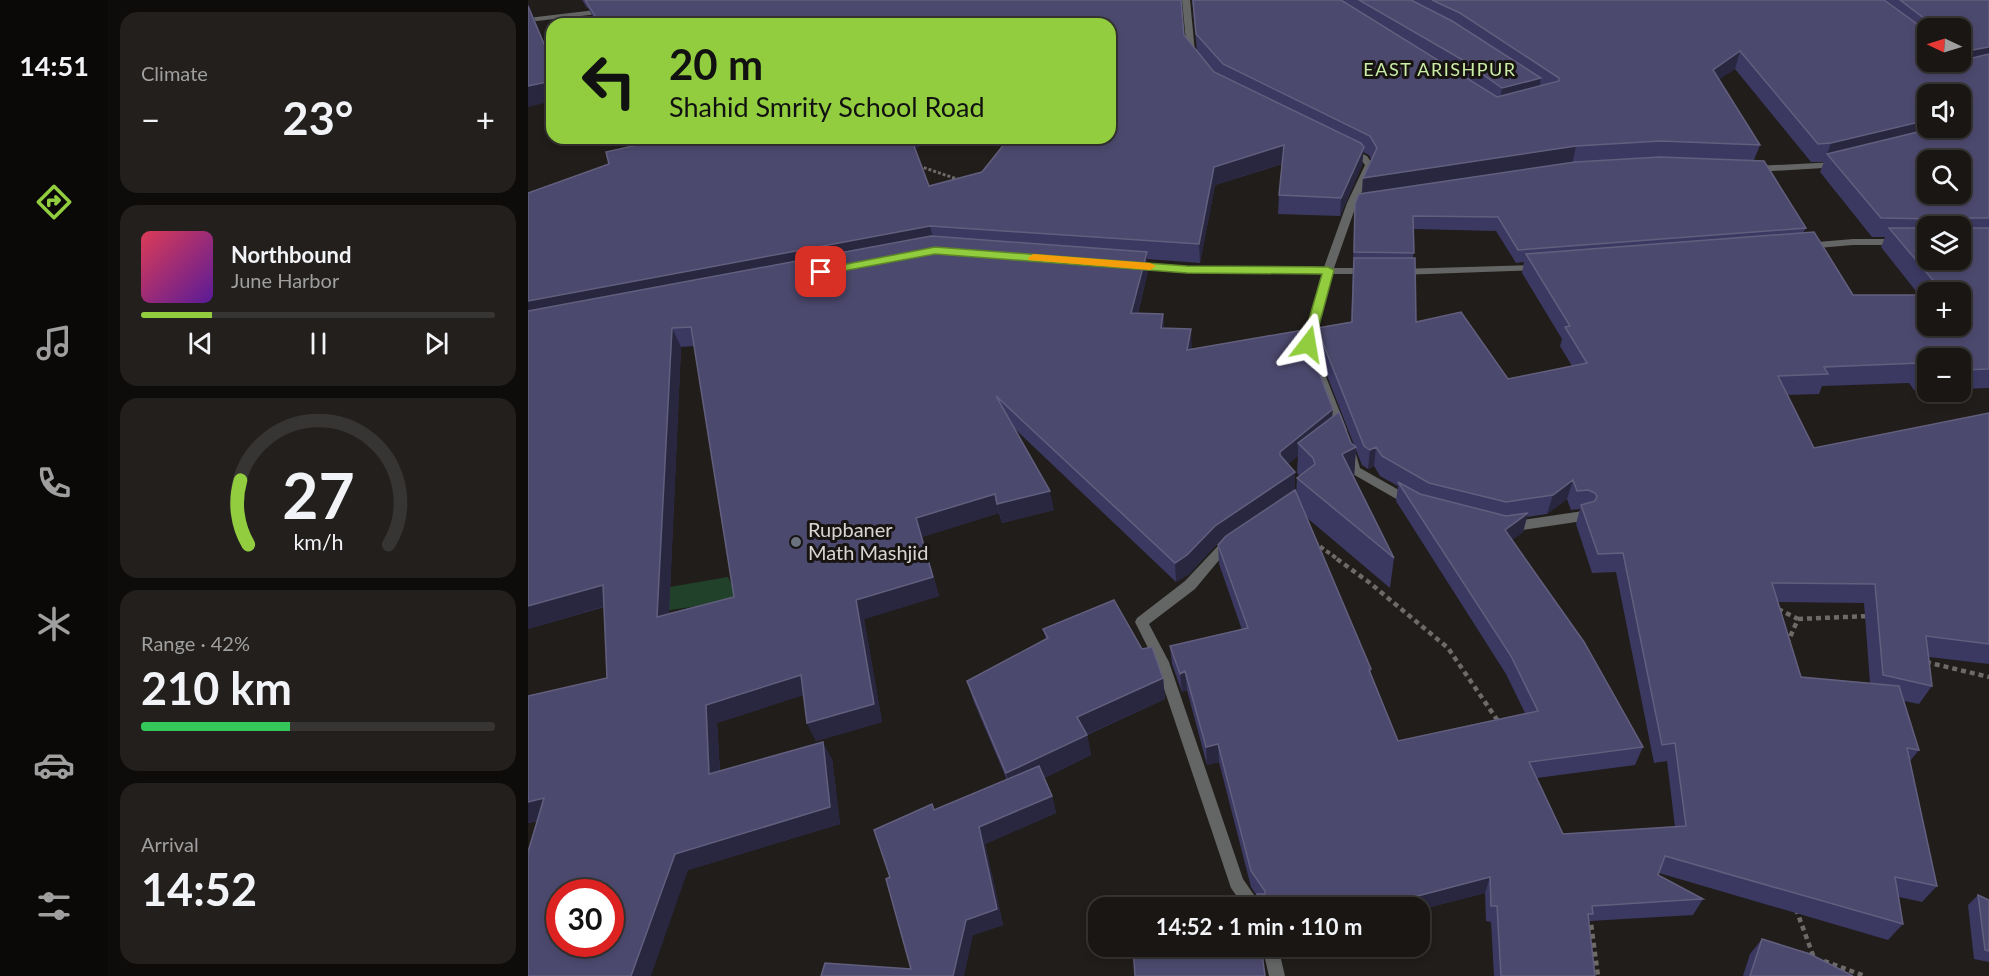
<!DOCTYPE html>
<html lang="en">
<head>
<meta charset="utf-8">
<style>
  :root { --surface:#191614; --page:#221f1d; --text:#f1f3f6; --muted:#9f9fa0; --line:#373534; --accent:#91cd3f }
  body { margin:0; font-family:Lato,sans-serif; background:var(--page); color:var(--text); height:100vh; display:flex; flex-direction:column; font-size:22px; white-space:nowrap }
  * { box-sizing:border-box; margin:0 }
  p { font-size:20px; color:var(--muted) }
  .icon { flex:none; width:33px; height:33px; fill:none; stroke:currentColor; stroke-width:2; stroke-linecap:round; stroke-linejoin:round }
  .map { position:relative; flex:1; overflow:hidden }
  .drawer { display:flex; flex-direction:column; gap:12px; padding:12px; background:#0e0c0b; width:420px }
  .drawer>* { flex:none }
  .banner { position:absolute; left:18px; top:18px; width:570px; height:126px; border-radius:18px; box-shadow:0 3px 9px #0003,0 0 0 2px var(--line); background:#91cd3f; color:#111; overflow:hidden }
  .needle { width:39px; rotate:274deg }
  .controls { position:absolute; left:1389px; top:18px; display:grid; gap:12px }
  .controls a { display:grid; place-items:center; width:54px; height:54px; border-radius:12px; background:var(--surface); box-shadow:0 3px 9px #0003,0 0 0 2px var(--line); font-size:30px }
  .speed { position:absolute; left:18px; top:879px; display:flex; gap:12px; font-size:30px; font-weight:700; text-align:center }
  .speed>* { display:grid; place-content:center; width:78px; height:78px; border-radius:50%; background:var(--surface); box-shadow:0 3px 9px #0003,0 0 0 2px var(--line); line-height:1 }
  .speed .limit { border:9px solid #d22; background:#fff; color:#111 }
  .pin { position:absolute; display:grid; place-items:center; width:51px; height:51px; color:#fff; margin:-26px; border-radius:12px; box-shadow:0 3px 9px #0006 }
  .me { position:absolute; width:66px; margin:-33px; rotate:14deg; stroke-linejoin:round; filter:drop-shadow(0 0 4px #0008) }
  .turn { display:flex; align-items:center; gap:21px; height:126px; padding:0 24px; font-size:27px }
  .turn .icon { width:78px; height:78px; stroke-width:2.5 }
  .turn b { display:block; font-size:42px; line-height:51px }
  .big { font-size:45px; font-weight:700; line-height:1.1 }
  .drawer .tile { flex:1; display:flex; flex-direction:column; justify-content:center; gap:9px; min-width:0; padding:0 21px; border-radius:18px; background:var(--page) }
  .drawer .dial { align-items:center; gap:0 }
  .dial svg { height:156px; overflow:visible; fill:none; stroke:var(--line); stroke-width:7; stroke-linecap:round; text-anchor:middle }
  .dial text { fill:var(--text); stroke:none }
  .song { display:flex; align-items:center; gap:18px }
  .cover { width:72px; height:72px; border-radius:9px; background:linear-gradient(135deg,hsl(350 70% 55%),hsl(270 70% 35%)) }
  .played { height:6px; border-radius:3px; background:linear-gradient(90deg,var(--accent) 20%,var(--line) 20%) }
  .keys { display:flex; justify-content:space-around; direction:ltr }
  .heat { display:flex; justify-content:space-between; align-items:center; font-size:33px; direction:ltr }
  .charge { height:9px; border-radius:4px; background:linear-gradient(90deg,#34c759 42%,var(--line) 0) }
  .trip { position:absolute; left:560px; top:897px; width:342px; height:60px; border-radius:18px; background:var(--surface); box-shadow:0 3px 9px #0003,0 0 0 2px var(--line); font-weight:700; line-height:60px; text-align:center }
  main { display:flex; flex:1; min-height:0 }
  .menu { display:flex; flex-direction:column; width:108px; justify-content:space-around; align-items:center; background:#0a0908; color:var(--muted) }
  .menu .icon { width:42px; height:42px }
  .menu .on { color:var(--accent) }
  .menu b { font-size:27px; color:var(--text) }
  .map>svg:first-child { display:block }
  .green { fill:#21412a }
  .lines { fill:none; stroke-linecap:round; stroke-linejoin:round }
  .path-far2 { stroke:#6e6a67; stroke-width:3; stroke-dasharray:3 2; stroke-linecap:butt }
  .path-far1 { stroke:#6e6a67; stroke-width:4; stroke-dasharray:4.5 3; stroke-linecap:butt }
  .path { stroke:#6e6a67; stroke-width:4.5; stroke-dasharray:5 4; stroke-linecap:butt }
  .minor { fill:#636664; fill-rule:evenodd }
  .wall { fill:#3b3862; fill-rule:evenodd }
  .shaded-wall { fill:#292640 }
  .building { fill:#4c496e; stroke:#625f7e; stroke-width:1.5; fill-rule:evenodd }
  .route { fill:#91cd3f; stroke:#5e8529; stroke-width:1.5 }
  .slow { fill:#f59e0b }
  .worship-dot { fill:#6b7280; stroke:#181411; stroke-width:2 }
  .labels { text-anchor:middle; stroke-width:6; stroke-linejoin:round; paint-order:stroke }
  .far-neighbourhood-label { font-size:18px; letter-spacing:1.5px; fill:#cbeea7; stroke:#181411 }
  .poi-label { font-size:20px; fill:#d8d5d3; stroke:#181411; text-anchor:start }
</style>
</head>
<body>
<main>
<nav class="menu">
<b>14:51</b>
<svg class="icon on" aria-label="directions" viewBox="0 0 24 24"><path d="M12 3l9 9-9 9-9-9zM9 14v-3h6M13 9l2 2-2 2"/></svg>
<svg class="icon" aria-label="music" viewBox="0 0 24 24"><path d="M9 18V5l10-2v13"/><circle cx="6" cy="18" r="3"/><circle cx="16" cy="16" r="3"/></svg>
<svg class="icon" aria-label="phone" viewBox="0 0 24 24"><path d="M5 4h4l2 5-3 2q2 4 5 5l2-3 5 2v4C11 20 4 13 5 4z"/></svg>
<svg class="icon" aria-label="climate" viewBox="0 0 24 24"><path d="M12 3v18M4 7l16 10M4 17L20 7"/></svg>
<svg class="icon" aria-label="car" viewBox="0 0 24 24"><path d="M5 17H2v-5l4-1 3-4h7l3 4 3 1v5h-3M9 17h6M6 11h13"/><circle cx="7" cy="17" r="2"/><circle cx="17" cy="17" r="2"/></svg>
<svg class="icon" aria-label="filters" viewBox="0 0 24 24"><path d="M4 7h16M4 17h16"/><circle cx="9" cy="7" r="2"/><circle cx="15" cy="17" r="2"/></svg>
</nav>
<section class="drawer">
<div class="tile"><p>Climate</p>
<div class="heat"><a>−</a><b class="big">23°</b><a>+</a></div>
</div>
<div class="tile">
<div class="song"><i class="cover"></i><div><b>Northbound</b><p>June Harbor</p></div></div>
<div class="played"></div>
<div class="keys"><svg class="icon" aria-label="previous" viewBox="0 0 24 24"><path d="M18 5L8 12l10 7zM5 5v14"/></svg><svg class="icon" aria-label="pause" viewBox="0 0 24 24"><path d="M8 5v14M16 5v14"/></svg><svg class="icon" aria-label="next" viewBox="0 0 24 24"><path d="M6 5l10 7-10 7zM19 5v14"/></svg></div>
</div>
<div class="tile dial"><svg viewBox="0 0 100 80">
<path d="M14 69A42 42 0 1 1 86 69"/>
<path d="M14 69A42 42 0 0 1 10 36" stroke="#91cd3f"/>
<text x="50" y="56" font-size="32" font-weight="700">27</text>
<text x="50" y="72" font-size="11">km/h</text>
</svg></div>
<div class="tile"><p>Range · 42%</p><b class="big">210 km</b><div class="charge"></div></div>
<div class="tile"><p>Arrival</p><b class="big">14:52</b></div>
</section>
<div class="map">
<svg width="1461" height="976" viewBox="0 0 1461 976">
  <rect width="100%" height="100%" fill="#211d1a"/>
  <polygon class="green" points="200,577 211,600 129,612 130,589"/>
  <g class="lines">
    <polyline class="path-far2" points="391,166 432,180"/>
    <polyline class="path-far1" points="786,542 811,560"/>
    <g class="path">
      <polyline points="809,559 842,583 920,648 972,724"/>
      <polyline points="1250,609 1270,619 1259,644"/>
      <polyline points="1270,619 1341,616"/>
      <polyline points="1398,662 1461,677"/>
      <polyline points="1268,909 1286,958"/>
      <polyline points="1062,916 1070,976"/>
      <polyline points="1296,961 1337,976"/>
    </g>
    <g class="minor">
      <polygon points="654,0 662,0 667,52 671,57 667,59 659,52"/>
      <polygon points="76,9 80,11 79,13 0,22 0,18"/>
      <polygon points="820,147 839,156 845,165 829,203 806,268 841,268 846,271 841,274 804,274 785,344 819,430 813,434 807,430 775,344 794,273 659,272 604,268 599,265 604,262 659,266 796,267 819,203 837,165 833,160 817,152 816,150"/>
      <polygon points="1309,162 1312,163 1312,167 1227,172 1223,169 1227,166"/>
      <polygon points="1325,239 1400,239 1400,245 1325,245 1278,249 1273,246 1278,243"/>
      <polygon points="1009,265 1013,266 1013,270 871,275 866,272 871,269"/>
      <polygon points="822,450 828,454 832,468 885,498 887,501 885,504 877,504 823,473 816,454"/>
      <polygon points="1055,511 1059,513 1061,516 1059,519 1055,521 981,532 977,530 975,527 977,524 981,522"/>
      <polygon points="704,538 708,540 710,543 697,553 667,589 621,624 641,662 715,879 735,908 717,908 703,888 627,662 607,622 609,618 657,581 689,547"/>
      <polygon points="734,946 750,946 757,976 741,976"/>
    </g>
  </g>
  <g class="wall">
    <path d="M 54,0 L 653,0 L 656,35 L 686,72 L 687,72 L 669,51 L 664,0 L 1461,0 L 1461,388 L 1432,389 L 1432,358 L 1400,358 L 1400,390 L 1386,390 L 1381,383 L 1294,386 L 1291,394 L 1259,395 L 1286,448 L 1461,413 L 1461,664 L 1401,657 L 1404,686 L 1391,704 L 1376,701 L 1391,750 L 1382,761 L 1409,886 L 1394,902 L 1371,897 L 1375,924 L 1360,940 L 1131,873 L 1130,875 L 1175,899 L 1165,915 L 1062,921 L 1061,923 L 1067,976 L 966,976 L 963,922 L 958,921 L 957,893 L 891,910 L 891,908 L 729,908 L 729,896 L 723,887 L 691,762 L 679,765 L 659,690 L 654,692 L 644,664 L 642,646 L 714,630 L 691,564 L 690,545 L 693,542 L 688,545 L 661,574 L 648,582 L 487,429 L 526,510 L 474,523 L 471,513 L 394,537 L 411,596 L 336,619 L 354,722 L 288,741 L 279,723 L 275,695 L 189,723 L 192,771 L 304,759 L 312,824 L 160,870 L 10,821 L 0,823 L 0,696 L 79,678 L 76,607 L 0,629 L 0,193 L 81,164 L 387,150 L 401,186 L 454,172 L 481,139 L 479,138 L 582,138 L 582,24 L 69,24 L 60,8 L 59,8 ZM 1400,28 L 1432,28 L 1432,62 L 1400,62 ZM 1207,69 L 1283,162 L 1296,162 L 1292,172 L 1344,237 L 1357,237 L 1353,247 L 1391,295 L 1325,295 L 1275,233 L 1278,228 L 1226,160 L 1232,145 L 1191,79 ZM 1400,94 L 1432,128 L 1400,128 ZM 835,152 L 841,155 L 843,159 L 835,178 L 834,193 L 827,204 L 823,322 L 789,328 L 788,347 L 826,445 L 823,443 L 804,417 L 664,349 L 636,328 L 635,314 L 610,313 L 620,271 L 619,259 L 672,263 L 687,185 L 754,164 L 751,195 L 750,214 L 812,216 L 834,165 ZM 1400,226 L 1432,226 L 1400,260 ZM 886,229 L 968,231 L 988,263 L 996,262 L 994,273 L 1034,339 L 1032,346 L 1044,366 L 980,379 L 888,322 L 885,258 ZM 1400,292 L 1432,292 L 1400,326 ZM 166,346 L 206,597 L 141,613 L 153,347 ZM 828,450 L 834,465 L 840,469 L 846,466 L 852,476 L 870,486 L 868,501 L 978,674 L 997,713 L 870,741 L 843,673 L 843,669 L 778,517 L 862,588 L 866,558 L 826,477 ZM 770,456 L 769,473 L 772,476 L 769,478 L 768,494 L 767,490 L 767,472 L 760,464 ZM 1039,499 L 1043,510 L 1052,509 L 1048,524 L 1064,573 L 1088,572 L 1126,763 L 1139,761 L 1147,827 L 1035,834 L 1009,778 L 1107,765 L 1115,747 L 984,540 L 995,532 L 999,517 L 1019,514 ZM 1250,602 L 1336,603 L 1342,683 L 1273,677 Z"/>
    <polygon points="515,629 614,649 635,678 637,699 559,735 563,755 516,778 524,796 528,813 457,844 475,925 445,935 383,969 362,877 406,810 479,780 446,702 439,681 518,639"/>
    <polygon points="1450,895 1461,900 1461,962 1446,959 1440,905"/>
    <polygon points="1234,939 1325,976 1215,976 1222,954"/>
  </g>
  <g class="shaded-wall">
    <polygon points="0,3 24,61 24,62 0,16"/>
    <polygon points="1461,47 1461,62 1431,69 1439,51"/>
    <polygon points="1212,51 1207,69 1180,87 1185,70"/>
    <polygon points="1013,78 1010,96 971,106 974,88"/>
    <polygon points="24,81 24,101 0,107 0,86"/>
    <polygon points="1400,120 1400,128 1403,128 1398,137 1299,154 1296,162 1303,143"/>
    <polygon points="382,138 405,138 385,151"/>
    <polygon points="756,145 756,163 687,185 672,263 671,244 686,167"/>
    <polygon points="1048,146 1044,165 834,196 835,178"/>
    <polygon points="836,147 834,165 812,216 813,198"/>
    <polygon points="402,226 407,245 0,322 0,301"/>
    <polygon points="619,252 620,271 605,332 603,313"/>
    <polygon points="635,314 637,333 633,328"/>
    <polygon points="144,328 153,347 140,635 129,617"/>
    <polygon points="663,329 664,348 660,369 659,350"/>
    <polygon points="805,409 803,428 770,443 770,456 752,471 752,452"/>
    <polygon points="828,447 826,477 814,454"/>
    <polygon points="848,447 846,466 840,469 842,450"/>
    <polygon points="767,472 767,492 688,545 661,574 648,582 647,563 687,526"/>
    <polygon points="1045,480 1039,499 1019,514 1025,495"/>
    <polygon points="522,491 526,510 474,523 469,504"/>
    <polygon points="467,494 471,513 394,537 411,596 336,619 354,722 288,741 279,723 328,600 388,518"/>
    <polygon points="1000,513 995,532 972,549 977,530"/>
    <polygon points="75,585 87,603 0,629 0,606"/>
    <polygon points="657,671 659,690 654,692 652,674"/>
    <polygon points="273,675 282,693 189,723 193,791 181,774 178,705"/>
    <polygon points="635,678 637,699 553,737 549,717"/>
    <polygon points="559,735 563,755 484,793 478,773"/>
    <polygon points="295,742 304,759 312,824 160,870 123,976 103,976 147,854"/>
    <polygon points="690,744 691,762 679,765 678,747"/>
    <polygon points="524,796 528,813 457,844 475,925 445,935 436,976 425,976 451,827"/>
    <polygon points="16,798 32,815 0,823 0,802"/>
    <polygon points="962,877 957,893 891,910 891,908 844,908"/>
  </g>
  <g class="building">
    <polygon points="57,0 653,0 656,35 686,72 833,143 836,147 813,198 751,195 756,145 686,167 671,244 402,226 0,301 0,193 81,164 78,152 140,138 383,138 401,186 454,172 481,138 582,138 582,24 72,24"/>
    <path d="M 665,0 L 813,0 L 969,97 L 1031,81 L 1031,78 L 932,13 L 904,0 L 1356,0 L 1400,32 L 1400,62 L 1432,62 L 1432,58 L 1436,60 L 1461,54 L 1461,218 L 1442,218 L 1440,220 L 1440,228 L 1461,228 L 1461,369 L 1432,370 L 1432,358 L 1400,358 L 1400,371 L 1397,371 L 1392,363 L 1296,367 L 1300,374 L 1250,376 L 1286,448 L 1461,413 L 1461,644 L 1398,636 L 1404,686 L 1355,675 L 1347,584 L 1244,583 L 1273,677 L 1371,686 L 1391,750 L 1379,748 L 1409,886 L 1367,877 L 1375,924 L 1137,856 L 1130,875 L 1175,899 L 1064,906 L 1065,914 L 1060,914 L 1067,976 L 973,976 L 969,906 L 963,906 L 962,877 L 844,908 L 733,908 L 729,894 L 737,894 L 737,891 L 723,871 L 690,744 L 678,747 L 657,671 L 652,674 L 642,646 L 720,628 L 690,545 L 698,536 L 767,490 L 843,669 L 841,670 L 870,741 L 1010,711 L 983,656 L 870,482 L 892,494 L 978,516 L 1000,513 L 977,530 L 1056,642 L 1115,747 L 1001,762 L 1035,834 L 1158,826 L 1147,743 L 1134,745 L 1095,553 L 1070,554 L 1053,505 L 1067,501 L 1069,496 L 1067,493 L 1060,490 L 1049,491 L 1045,480 L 1025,495 L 978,502 L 901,483 L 854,456 L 848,447 L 842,450 L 836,446 L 789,328 L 824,322 L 826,258 L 887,258 L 888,322 L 933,312 L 980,379 L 1059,363 L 1037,327 L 1042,326 L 998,254 L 1286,232 L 1325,295 L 1400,295 L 1400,326 L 1432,326 L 1432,292 L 1415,292 L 1361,228 L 1400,228 L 1400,260 L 1432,260 L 1432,226 L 1411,226 L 1411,219 L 1353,218 L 1299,154 L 1406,128 L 1432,128 L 1432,94 L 1400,94 L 1400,120 L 1303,143 L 1290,144 L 1212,51 L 1185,70 L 1232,145 L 1133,141 L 1048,146 L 835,178 L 849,148 L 842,136 L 695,64 L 668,34 ZM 1400,160 L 1432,160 L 1432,194 L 1400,194 Z"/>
    <polygon points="831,0 883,0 924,21 1013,78 974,88 933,59"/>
    <polygon points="1372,0 1461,0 1461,47 1439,51 1432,47 1432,28 1409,28"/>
    <polygon points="0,6 24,63 24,81 0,86"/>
    <polygon points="1132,157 1236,161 1278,228 990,250 970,217 885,216 886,253 826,252 827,204 831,194 1047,162"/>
    <path d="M 403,236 L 619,252 L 603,313 L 635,314 L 633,328 L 663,329 L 659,350 L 775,330 L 805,409 L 752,452 L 752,455 L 767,472 L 687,526 L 659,555 L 647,563 L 468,396 L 522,491 L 469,504 L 467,494 L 388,518 L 405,577 L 328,600 L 346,704 L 279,723 L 273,675 L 178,705 L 181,774 L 295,742 L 302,807 L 147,854 L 103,976 L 0,976 L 0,852 L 16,798 L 0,802 L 0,696 L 79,678 L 75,585 L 0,606 L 0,311 ZM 163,327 L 206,597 L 129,617 L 144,328 ZM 32,892 L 82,892 L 82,944 L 32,944 Z"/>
    <polygon points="811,412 823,443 828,447 814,454 866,558 769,478 787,464 785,458 770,443"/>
    <polygon points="586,600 614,649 624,647 635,678 549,717 559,735 478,773 439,681 520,638 515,629"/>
    <polygon points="511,766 524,796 451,827 469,909 438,920 425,976 293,976 297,963 383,969 358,879 362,877 346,830 404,804 406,810"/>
    <polygon points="1450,895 1461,900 1461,951 1457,950"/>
    <polygon points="727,906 727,908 711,908"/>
    <polygon points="1234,939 1282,954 1325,976 1222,976"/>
    <polygon points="605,946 733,946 737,976 607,976"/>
  </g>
  <polygon class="route" points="407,247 659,266 800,267 806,270 786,344 780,348 774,344 794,274 659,273 407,254 293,275 287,272 293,269"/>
  <polygon class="slow" points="505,254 622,263 628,266 622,270 501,260 500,258"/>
  <circle class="worship-dot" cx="268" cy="542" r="6"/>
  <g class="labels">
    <g class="far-neighbourhood-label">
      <text x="912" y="76">EAST ARISHPUR</text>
    </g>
    <g class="poi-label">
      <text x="280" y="537">Rupbaner<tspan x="280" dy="23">Math Mashjid</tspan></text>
    </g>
  </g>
</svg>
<div class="controls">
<a><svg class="needle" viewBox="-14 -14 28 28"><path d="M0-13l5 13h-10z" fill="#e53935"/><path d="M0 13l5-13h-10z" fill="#9f9fa0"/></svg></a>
<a><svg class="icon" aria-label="sound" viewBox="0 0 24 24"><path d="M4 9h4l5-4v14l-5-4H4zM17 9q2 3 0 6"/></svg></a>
<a><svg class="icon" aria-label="search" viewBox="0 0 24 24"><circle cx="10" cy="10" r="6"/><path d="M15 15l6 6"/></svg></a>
<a><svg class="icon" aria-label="layers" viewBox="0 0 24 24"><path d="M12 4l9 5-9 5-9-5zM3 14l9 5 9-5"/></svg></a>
<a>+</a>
<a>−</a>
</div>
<div class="speed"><div class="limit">30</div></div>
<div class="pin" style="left:293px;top:272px;background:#d93025"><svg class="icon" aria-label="arrive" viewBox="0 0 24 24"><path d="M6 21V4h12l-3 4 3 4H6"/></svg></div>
<svg class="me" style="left:780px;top:344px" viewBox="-20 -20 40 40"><path d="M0-17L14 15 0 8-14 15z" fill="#91cd3f" stroke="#fff" stroke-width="4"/></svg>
<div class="trip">14:52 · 1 min · 110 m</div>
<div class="banner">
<div class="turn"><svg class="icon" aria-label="left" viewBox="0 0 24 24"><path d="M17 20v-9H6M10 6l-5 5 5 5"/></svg><div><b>20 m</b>Shahid Smrity School Road</div></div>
</div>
</div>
</main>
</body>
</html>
